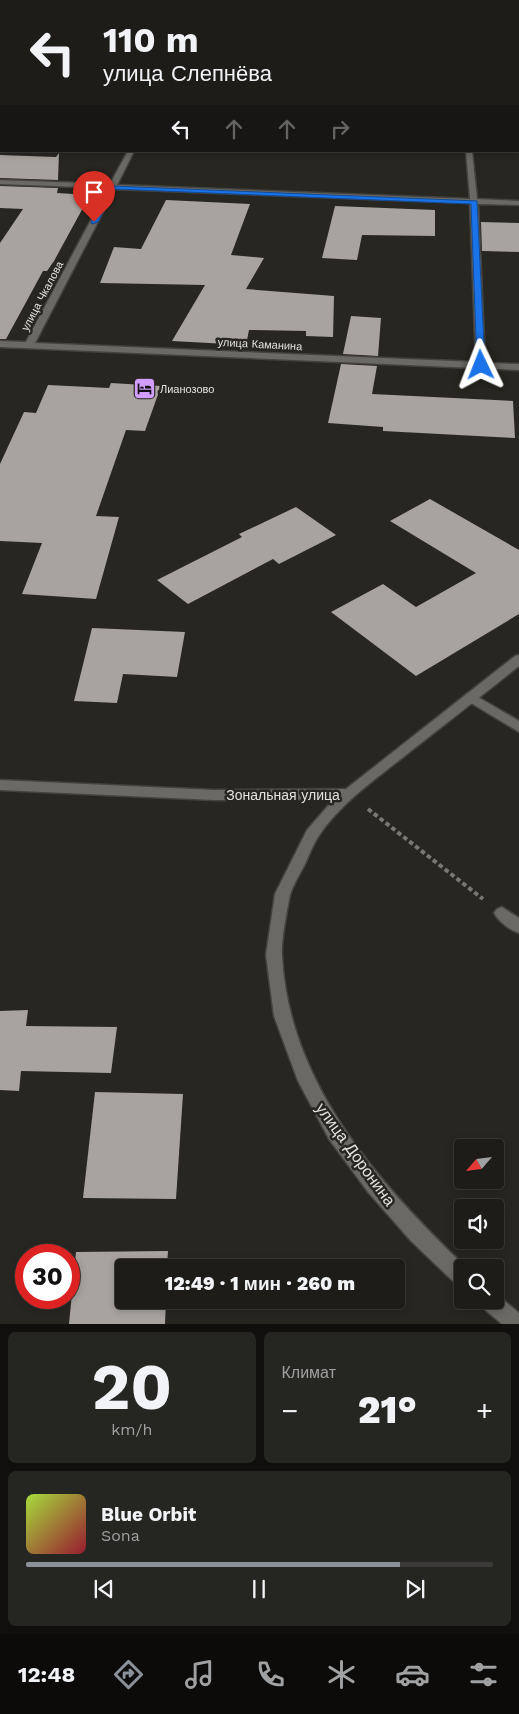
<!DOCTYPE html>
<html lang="ru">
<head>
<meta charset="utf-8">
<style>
  :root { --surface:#1d1c19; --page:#252522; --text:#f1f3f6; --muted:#a0a1a2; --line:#3b3a38; --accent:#8c9099 }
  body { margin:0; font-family:"Work Sans",sans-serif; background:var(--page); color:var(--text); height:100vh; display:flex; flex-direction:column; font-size:19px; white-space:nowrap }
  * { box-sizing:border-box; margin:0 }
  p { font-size:16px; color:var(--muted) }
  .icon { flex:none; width:28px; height:28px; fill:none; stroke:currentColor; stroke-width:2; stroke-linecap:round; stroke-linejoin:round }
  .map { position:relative; height:1324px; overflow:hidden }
  .sheet { display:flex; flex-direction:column; gap:8px; padding:8px; background:#100f0e; flex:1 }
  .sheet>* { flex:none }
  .guide { position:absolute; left:0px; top:0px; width:520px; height:152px; box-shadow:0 2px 8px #0003,0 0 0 1px var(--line); background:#1d1c19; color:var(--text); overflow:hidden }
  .needle { width:32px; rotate:242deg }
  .tools { position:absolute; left:454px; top:1139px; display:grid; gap:10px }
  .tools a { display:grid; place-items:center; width:50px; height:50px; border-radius:5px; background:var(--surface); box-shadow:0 2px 8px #0003,0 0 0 1px var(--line); font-size:25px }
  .speed { position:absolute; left:15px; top:1244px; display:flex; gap:10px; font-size:25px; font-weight:700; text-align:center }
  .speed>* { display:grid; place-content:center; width:65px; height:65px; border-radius:50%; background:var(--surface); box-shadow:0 2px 8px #0003,0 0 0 1px var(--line); line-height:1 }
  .speed .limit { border:8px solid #d22; background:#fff; color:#111 }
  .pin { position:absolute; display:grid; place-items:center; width:42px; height:42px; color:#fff; margin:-51px -21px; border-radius:50% 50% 50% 0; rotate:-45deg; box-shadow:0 0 5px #0007 }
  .pin .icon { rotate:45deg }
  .me { position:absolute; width:55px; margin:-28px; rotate:358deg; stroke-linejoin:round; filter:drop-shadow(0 0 4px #0008) }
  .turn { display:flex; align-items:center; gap:18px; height:105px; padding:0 20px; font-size:22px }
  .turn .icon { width:65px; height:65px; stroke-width:2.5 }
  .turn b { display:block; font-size:35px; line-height:42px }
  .lanes { display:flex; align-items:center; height:48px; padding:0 20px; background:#0003; justify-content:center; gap:25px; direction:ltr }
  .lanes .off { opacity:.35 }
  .big { font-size:38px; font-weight:800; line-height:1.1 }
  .sheet .tile { flex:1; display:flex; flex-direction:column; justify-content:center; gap:8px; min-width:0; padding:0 18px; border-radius:8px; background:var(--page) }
  .sheet .dial { align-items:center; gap:0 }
  .dial b { font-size:65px; line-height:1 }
  .song { display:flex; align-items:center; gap:15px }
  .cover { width:60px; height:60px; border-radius:8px; background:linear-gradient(135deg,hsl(80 70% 55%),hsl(350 70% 35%)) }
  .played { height:5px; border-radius:2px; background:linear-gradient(90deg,var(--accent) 80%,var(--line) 80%) }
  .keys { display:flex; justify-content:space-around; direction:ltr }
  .heat { display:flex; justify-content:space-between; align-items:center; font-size:28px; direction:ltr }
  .sheet .tiles { flex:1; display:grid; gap:8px; grid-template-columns:1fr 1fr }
  .tile:last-child { grid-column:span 2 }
  .trip { position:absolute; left:115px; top:1259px; width:290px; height:50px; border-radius:5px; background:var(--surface); box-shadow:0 2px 8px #0003,0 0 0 1px var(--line); font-weight:800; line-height:50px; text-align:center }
  .tab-bar { display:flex; height:80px; justify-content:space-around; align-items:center; background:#0c0b0a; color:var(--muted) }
  .tab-bar .icon { width:35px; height:35px }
  .tab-bar .current { color:var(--accent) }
  .tab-bar b { font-size:22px; color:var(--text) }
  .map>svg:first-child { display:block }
  .building { fill:#a8a39f }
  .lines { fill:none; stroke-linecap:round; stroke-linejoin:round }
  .lane-casing { stroke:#43423e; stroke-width:3 }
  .street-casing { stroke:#43423e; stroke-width:3 }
  .path { stroke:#787773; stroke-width:4; stroke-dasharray:4.5 3; stroke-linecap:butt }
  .lane { fill:#6b6964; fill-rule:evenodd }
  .street { fill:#6b6964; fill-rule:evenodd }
  .route { fill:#1a73e8; stroke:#114b97 }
  .labels { text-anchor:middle; stroke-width:5; stroke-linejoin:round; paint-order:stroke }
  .far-street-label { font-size:11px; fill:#e4e2df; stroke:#272621 }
  .far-poi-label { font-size:11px; fill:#e4e2df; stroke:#272621; text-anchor:start }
  .street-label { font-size:14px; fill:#e4e2df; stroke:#272621 }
  .near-street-label { font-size:16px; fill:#e4e2df; stroke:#272621 }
</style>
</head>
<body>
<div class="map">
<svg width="519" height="1324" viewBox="0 0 519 1324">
  <rect width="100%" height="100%" fill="#272621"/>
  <g class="building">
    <polygon points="59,153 58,180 0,178 0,155 56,157"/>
    <polygon points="0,186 58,188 57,193 90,195 54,261 47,271 43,271 6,339 0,339 0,243 23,209 0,208"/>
    <polygon points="166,200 250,204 231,255 264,258 246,289 334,296 333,337 306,336 306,331 249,330 246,345 172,341 205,285 100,283 114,247 141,249"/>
    <polygon points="335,206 435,210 435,236 362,235 357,260 322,258"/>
    <polygon points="481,222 519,223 519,252 482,251"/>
    <polygon points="351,316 381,318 378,356 343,354"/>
    <polygon points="341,364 377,366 372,394 513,401 515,438 383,431 383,427 328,423"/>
    <polygon points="111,383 161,386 145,431 126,430 96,516 119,517 96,599 22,594 42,543 0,541 0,464 24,412 36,413 48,385 109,388"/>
    <polygon points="430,499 519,550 519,614 416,676 331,612 383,584 416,607 476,573 390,521"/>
    <polygon points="296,507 336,535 279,564 273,559 188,604 157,580 242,537 239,534"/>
    <polygon points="92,628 185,632 177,677 123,674 117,703 74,701"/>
    <polygon points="28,1010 26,1026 117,1027 111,1073 21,1071 19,1091 0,1090 0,1011"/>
    <polygon points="95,1092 183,1094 176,1199 83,1198"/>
    <polygon points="168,1251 167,1268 124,1268 124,1300 166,1300 165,1324 69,1324 76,1252"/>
  </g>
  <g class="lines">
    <defs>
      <g id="lane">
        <polygon points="471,693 519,721 519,732 466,700 465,697 466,694"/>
        <path d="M 502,907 L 519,918 L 519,933 C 510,930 499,922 494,913 L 497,909 Z"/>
      </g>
      <g id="street">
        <polygon points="303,0 355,0 355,1 304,1"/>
        <rect x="459" y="0" width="4" height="1"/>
        <rect x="0" y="111" width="1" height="4"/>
        <path d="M 128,151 L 134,151 L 117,185 L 470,199 L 466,151 L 472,151 L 477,199 L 519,201 L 519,205 L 478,204 L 485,363 L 519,364 L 519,370 L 0,347 L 0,341 L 26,342 L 108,188 L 0,184 L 0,180 L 110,184 ZM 115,189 L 470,203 L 476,362 L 35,343 Z"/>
        <path d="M 519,655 L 519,666 C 480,697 441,727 402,758 C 373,781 339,805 318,837 C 313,845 309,855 305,864 C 300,874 293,885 290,895 C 287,910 281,941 282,956 C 289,1084 379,1184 467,1268 L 462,1268 L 462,1286 L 455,1283 L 411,1241 L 368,1192 L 329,1139 L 298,1081 L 274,1016 L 266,955 L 275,894 L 307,830 L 334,799 L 214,800 L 0,790 L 0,780 L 214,790 L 346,789 L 515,656 Z"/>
        <polygon points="495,1293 519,1313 519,1324 502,1324 482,1307 479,1300 495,1300"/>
      </g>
    </defs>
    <use href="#lane" class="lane-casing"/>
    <use href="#street" class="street-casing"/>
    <polyline class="path" points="368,809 483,899"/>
    <use href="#lane" class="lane"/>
    <use href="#street" class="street"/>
  </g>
  <polygon class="route" points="111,186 477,201 485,365 481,368 477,365 471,204 115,189 98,222 92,224 91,222"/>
  <defs>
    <symbol id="hotel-square" viewBox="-11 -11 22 22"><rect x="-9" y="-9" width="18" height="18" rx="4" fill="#d19dfe" stroke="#272621"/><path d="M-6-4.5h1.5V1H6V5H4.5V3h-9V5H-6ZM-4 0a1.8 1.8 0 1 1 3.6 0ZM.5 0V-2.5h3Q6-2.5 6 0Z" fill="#111"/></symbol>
  </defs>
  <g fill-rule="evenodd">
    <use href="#hotel-square" x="132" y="376" width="25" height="25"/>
  </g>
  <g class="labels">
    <g class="far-street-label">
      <text transform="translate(42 296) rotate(-62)" y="4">улица Чкалова</text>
      <text transform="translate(260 344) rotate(3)" y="4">улица Каманина</text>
    </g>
    <g class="far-poi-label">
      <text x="160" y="393">Лианозово</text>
    </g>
    <g class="street-label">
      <text x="283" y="800">Зональная улица</text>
    </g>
    <g class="near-street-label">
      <text transform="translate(356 1154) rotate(54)" y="6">улица Доронина</text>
    </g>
  </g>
</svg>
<div class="tools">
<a><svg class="needle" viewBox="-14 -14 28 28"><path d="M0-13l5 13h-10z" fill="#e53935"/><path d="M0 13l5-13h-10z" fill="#a0a1a2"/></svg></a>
<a><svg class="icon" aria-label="sound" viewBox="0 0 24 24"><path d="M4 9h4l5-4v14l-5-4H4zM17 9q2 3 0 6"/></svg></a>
<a><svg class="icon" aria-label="search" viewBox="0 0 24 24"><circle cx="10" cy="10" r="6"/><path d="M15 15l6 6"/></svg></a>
</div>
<div class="speed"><div class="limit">30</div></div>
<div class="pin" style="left:94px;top:222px;background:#d93025"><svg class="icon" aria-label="arrive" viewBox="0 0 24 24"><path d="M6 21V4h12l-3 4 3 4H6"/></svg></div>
<svg class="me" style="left:481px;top:365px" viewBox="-20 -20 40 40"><path d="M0-17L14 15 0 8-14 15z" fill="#1a73e8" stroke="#fff" stroke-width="4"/></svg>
<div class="trip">12:49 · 1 мин · 260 m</div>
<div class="guide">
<div class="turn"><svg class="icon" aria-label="left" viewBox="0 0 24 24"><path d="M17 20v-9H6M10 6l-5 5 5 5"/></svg><div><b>110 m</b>улица Слепнёва</div></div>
<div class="lanes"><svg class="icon" aria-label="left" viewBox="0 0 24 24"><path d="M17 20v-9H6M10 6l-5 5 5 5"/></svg><svg class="icon off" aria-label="ahead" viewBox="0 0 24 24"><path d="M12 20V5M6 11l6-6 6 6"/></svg><svg class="icon off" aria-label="ahead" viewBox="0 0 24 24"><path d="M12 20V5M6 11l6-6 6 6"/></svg><svg class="icon off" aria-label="right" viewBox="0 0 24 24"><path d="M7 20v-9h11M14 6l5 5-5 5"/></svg></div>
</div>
</div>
<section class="sheet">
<div class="tiles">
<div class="tile dial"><b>20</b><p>km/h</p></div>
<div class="tile"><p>Климат</p>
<div class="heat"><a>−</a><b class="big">21°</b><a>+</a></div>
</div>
<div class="tile">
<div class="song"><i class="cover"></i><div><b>Blue Orbit</b><p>Sona</p></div></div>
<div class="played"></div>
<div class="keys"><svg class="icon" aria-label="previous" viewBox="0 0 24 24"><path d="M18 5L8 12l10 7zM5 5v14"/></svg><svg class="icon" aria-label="pause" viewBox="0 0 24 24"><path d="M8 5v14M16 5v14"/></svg><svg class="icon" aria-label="next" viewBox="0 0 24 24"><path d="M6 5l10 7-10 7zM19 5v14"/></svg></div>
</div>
</div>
</section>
<nav class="tab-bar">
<b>12:48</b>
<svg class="icon current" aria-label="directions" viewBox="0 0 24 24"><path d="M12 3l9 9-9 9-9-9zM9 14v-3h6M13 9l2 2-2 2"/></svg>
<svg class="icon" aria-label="music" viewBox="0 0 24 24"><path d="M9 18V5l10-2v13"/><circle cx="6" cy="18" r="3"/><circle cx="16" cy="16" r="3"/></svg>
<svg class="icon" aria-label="phone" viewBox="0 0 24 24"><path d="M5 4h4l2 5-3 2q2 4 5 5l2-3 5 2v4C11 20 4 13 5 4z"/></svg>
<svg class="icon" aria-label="climate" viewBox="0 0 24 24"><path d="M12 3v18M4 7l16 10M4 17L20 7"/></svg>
<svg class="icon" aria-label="car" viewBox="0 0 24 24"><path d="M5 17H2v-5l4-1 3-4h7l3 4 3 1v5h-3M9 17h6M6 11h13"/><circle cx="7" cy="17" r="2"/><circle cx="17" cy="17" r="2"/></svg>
<svg class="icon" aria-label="filters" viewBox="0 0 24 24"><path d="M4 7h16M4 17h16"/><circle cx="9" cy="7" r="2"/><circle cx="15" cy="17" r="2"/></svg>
</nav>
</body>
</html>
